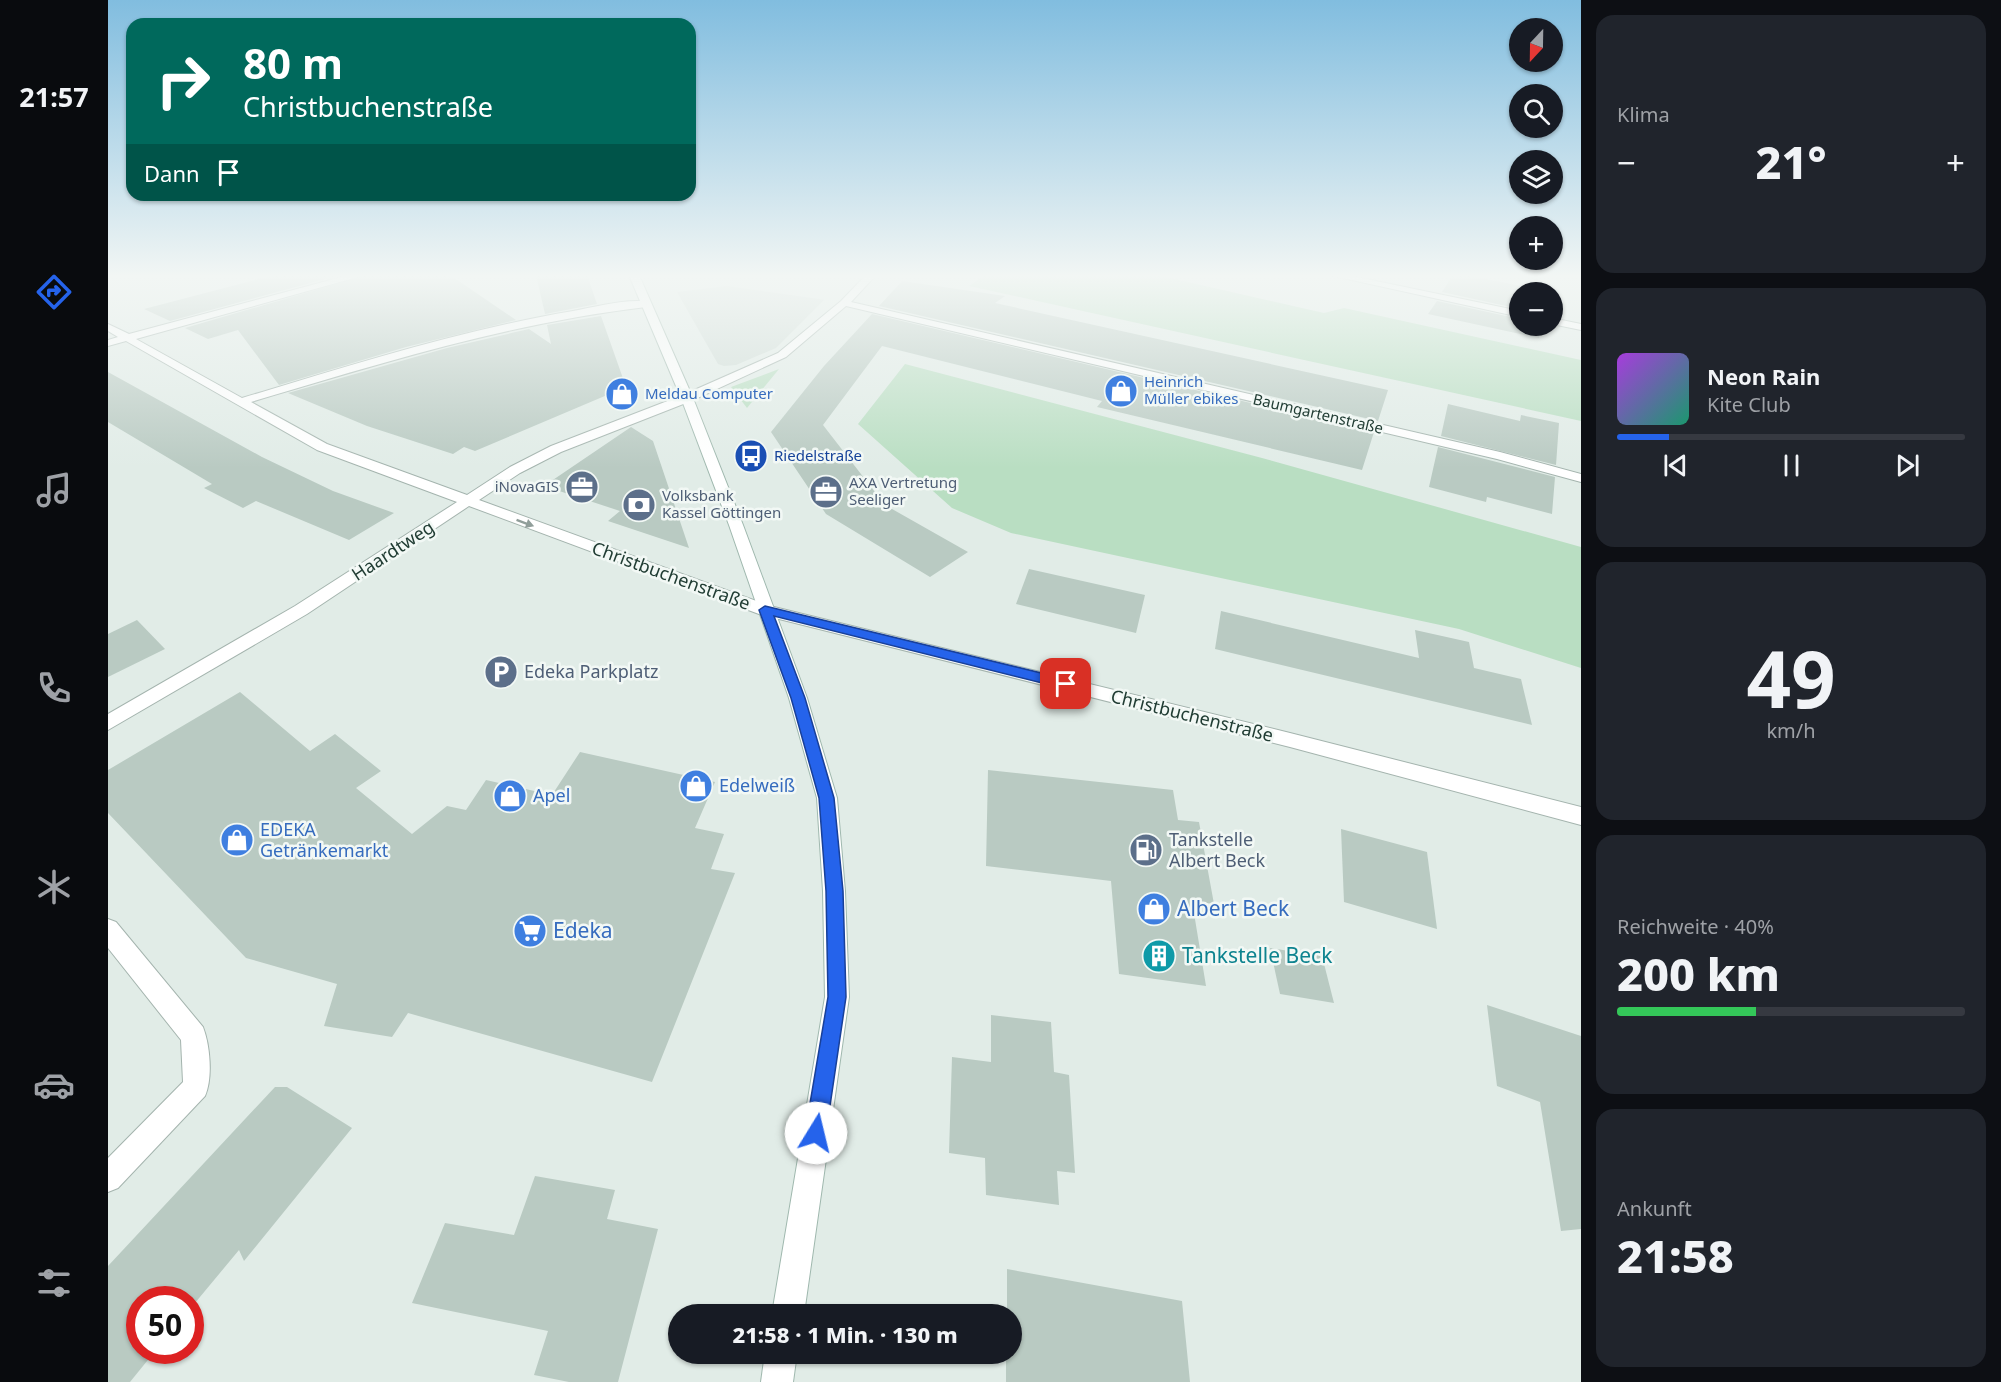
<!DOCTYPE html>
<html lang="de">
<head>
<meta charset="utf-8">
<style>
  :root { --surface:#171b24; --page:#20242c; --text:#f1f3f6; --muted:#9ea1a6; --line:#363941; --accent:#2563eb }
  body { margin:0; font-family:"Noto Sans",sans-serif; background:var(--page); color:var(--text); height:100vh; display:flex; flex-direction:column; font-size:22px; white-space:nowrap }
  * { box-sizing:border-box; margin:0 }
  p { font-size:20px; color:var(--muted) }
  .icon { flex:none; width:33px; height:33px; fill:none; stroke:currentColor; stroke-width:2; stroke-linecap:round; stroke-linejoin:round }
  .map { position:relative; flex:1; overflow:hidden }
  .panel { display:flex; flex-direction:column; gap:15px; padding:15px; background:#0d0f14; width:420px }
  .panel>* { flex:none }
  .banner { position:absolute; left:18px; top:18px; width:570px; height:183px; border-radius:18px; box-shadow:0 2px 4px #0004; background:#00695c; color:#fff; overflow:hidden }
  .needle { width:39px; rotate:202deg }
  .controls { position:absolute; left:1401px; top:18px; display:grid; gap:12px }
  .controls a { display:grid; place-items:center; width:54px; height:54px; border-radius:50%; background:var(--surface); box-shadow:0 2px 4px #0004; font-size:30px }
  .speed { position:absolute; left:18px; top:1286px; display:flex; gap:12px; font-size:30px; font-weight:700; text-align:center }
  .speed>* { display:grid; place-content:center; width:78px; height:78px; border-radius:50%; background:var(--surface); box-shadow:0 2px 4px #0004; line-height:1 }
  .speed .limit { border:9px solid #d22; background:#fff; color:#111 }
  .pin { position:absolute; display:grid; place-items:center; width:51px; height:51px; color:#fff; margin:-26px; border-radius:12px; box-shadow:0 3px 9px #0006 }
  .me { position:absolute; width:66px; margin:-33px; rotate:9deg; stroke-linejoin:round; filter:drop-shadow(0 0 4px #0008) }
  .turn { display:flex; align-items:center; gap:21px; height:126px; padding:0 18px; font-size:27px }
  .turn .icon { width:78px; height:78px; stroke-width:2.5 }
  .turn b { display:block; font-size:42px; line-height:51px }
  .then { display:flex; align-items:center; height:57px; padding:0 18px; background:#0003; gap:12px; font-size:22px }
  .big { font-size:45px; font-weight:800; line-height:1.1 }
  .panel .widget { flex:1; display:flex; flex-direction:column; justify-content:center; gap:9px; min-width:0; padding:0 21px; border-radius:18px; background:var(--page) }
  .panel .dial { align-items:center; gap:0 }
  .dial b { font-size:78px; line-height:1 }
  .song { display:flex; align-items:center; gap:18px }
  .cover { width:72px; height:72px; border-radius:9px; background:linear-gradient(135deg,hsl(280 70% 55%),hsl(160 70% 35%)) }
  .played { height:6px; border-radius:3px; background:linear-gradient(90deg,var(--accent) 15%,var(--line) 15%) }
  .keys { display:flex; justify-content:space-around; direction:ltr }
  .heat { display:flex; justify-content:space-between; align-items:center; font-size:33px; direction:ltr }
  .charge { height:9px; border-radius:4px; background:linear-gradient(90deg,#34c759 40%,var(--line) 0) }
  .trip { position:absolute; left:560px; top:1304px; width:354px; height:60px; border-radius:30px; background:var(--surface); box-shadow:0 2px 4px #0004; font-weight:800; line-height:60px; text-align:center }
  main { display:flex; flex:1; min-height:0 }
  .tabs { display:flex; flex-direction:column; width:108px; justify-content:space-around; align-items:center; background:#090b0e; color:var(--muted) }
  .tabs .icon { width:42px; height:42px }
  .tabs .on { color:var(--accent) }
  .tabs b { font-size:27px; color:var(--text) }
  .map>svg:first-child { display:block }
  .built { fill:#cfdcd6 }
  .green { fill:#b9dec2 }
  .building { fill:#b9cac2 }
  .lines { fill:none; stroke-linecap:round; stroke-linejoin:round }
  .street-casing { stroke:#a4b4ae; stroke-width:2 }
  .secondary-casing { stroke:#9fb8ae; stroke-width:2 }
  .street { fill:#fff; fill-rule:evenodd }
  .secondary { fill:#fff; fill-rule:evenodd }
  .oneway { fill:#909e9a }
  .route { fill:#2563eb; stroke:#184099; stroke-width:1.5 }
  .labels { text-anchor:middle; stroke-width:5; stroke-linejoin:round; paint-order:stroke }
  .far-shop-label { font-size:15px; fill:#366cbe; stroke:#f2f8f5; text-anchor:start }
  .far-street-label { font-size:15px; fill:#213d34; stroke:#f2f8f5 }
  .far-transit-label { font-size:15px; fill:#164399; stroke:#f2f8f5; text-anchor:start }
  .far-service-label { font-size:15px; fill:#4e5e75; stroke:#f2f8f5; text-anchor:start }
  .street-label { font-size:18px; fill:#213d34; stroke:#f2f8f5 }
  .service-label { font-size:18px; fill:#4e5e75; stroke:#f2f8f5; text-anchor:start }
  .shop-label { font-size:18px; fill:#366cbe; stroke:#f2f8f5; text-anchor:start }
  .near-shop-label { font-size:21px; fill:#366cbe; stroke:#f2f8f5; text-anchor:start }
  .near-culture-label { font-size:21px; fill:#0d838f; stroke:#f2f8f5; text-anchor:start }
</style>
</head>
<body>
<main>
<nav class="tabs">
<b>21:57</b>
<svg class="icon on" aria-label="directions" viewBox="0 0 24 24"><path d="M12 3l9 9-9 9-9-9zM9 14v-3h6M13 9l2 2-2 2"/></svg>
<svg class="icon" aria-label="music" viewBox="0 0 24 24"><path d="M9 18V5l10-2v13"/><circle cx="6" cy="18" r="3"/><circle cx="16" cy="16" r="3"/></svg>
<svg class="icon" aria-label="phone" viewBox="0 0 24 24"><path d="M5 4h4l2 5-3 2q2 4 5 5l2-3 5 2v4C11 20 4 13 5 4z"/></svg>
<svg class="icon" aria-label="climate" viewBox="0 0 24 24"><path d="M12 3v18M4 7l16 10M4 17L20 7"/></svg>
<svg class="icon" aria-label="car" viewBox="0 0 24 24"><path d="M5 17H2v-5l4-1 3-4h7l3 4 3 1v5h-3M9 17h6M6 11h13"/><circle cx="7" cy="17" r="2"/><circle cx="17" cy="17" r="2"/></svg>
<svg class="icon" aria-label="filters" viewBox="0 0 24 24"><path d="M4 7h16M4 17h16"/><circle cx="9" cy="7" r="2"/><circle cx="15" cy="17" r="2"/></svg>
</nav>
<div class="map">
<svg width="1473" height="1382" viewBox="0 0 1473 1382">
  <rect width="100%" height="100%" fill="#e1ece7"/>
  <polygon class="built" points="619,286 711,299 716,300 668,348 628,365 616,366 610,364 569,292"/>
  <g class="green">
    <polygon points="877,275 1049,275 1216,313 1236,308 1473,360 1473,421 861,286"/>
    <polygon points="797,364 1154,458 1473,547 1473,668 1351,629 903,533 844,508 750,424"/>
    <polygon points="671,369 639,408 623,387"/>
  </g>
  <g class="building">
    <polygon points="166,275 232,275 62,321 36,309"/>
    <polygon points="259,275 342,275 408,320 298,347 171,385 130,330 100,339 77,328"/>
    <polygon points="428,275 479,275 489,304 437,314"/>
    <polygon points="1345,275 1358,275 1443,292 1412,292 1412,309 1334,292"/>
    <polygon points="794,281 897,296 887,303 1280,390 1270,421 771,306"/>
    <polygon points="1329,301 1412,319 1412,326 1434,326 1431,338 1320,314"/>
    <polygon points="764,314 1266,432 1254,470 989,407 994,401 774,346 715,425 777,505 860,552 822,577 718,514 663,432 716,366"/>
    <polygon points="493,316 518,387 367,451 356,447 345,454 259,426 180,393 339,348 421,329 443,344 439,325"/>
    <polygon points="0,372 154,457 225,491 286,513 241,540 148,501 135,508 96,488 104,484 0,422"/>
    <polygon points="1340,404 1412,421 1413,415 1451,423 1448,465 1333,436"/>
    <polygon points="523,427 545,441 581,548 500,521 512,511 436,486"/>
    <polygon points="1330,447 1447,477 1444,514 1379,497 1378,502 1321,487"/>
    <polygon points="921,569 1037,595 1028,633 908,604"/>
    <polygon points="1113,611 1311,658 1307,630 1361,642 1366,668 1413,679 1424,725 1107,649"/>
    <polygon points="29,620 57,649 0,677 0,634"/>
    <polygon points="132,692 202,751 227,734 273,771 248,788 304,834 339,806 358,810 378,780 444,795 472,752 607,782 587,828 616,834 603,869 627,873 544,1082 300,1013 284,1037 216,1026 229,984 138,958 0,813 0,770"/>
    <polygon points="880,770 1065,790 1070,820 1091,822 1106,904 1084,901 1098,986 1011,974 1003,881 878,866"/>
    <polygon points="1233,829 1319,852 1329,929 1236,902"/>
    <polygon points="1162,948 1214,956 1226,1003 1172,994"/>
    <polygon points="1379,1005 1473,1036 1473,1229 1453,1231 1432,1102 1389,1086"/>
    <polygon points="883,1015 943,1022 946,1072 961,1075 967,1173 949,1171 951,1205 878,1195 877,1158 841,1153 844,1057 883,1062"/>
    <polygon points="167,1087 179,1087 244,1128 136,1261 131,1250 82,1309 82,1299 32,1299 32,1350 48,1350 22,1382 0,1382 0,1266"/>
    <polygon points="427,1176 507,1190 499,1219 550,1229 510,1382 461,1382 426,1375 440,1331 304,1303 337,1223 406,1235"/>
    <polygon points="899,1269 1074,1301 1082,1382 898,1382 898,1353 903,1353 903,1314 899,1314"/>
  </g>
  <g class="lines">
    <defs>
      <g id="street">
        <path d="M 241,275 L 257,275 L 28,339 L 134,398 C 244,365 352,330 465,311 C 486,307 521,298 541,302 L 543,304 L 538,307 C 402,323 274,363 143,402 L 219,444 L 359,495 L 402,467 L 443,446 L 575,395 L 670,353 L 733,301 L 758,275 L 768,275 L 743,302 L 1392,452 L 1473,474 L 1473,482 L 1389,459 L 738,306 L 678,357 L 583,401 L 453,452 L 412,473 L 371,500 L 662,606 L 1182,733 L 1473,807 L 1473,825 L 1182,747 L 651,614 L 361,506 L 199,614 L 0,730 L 0,714 L 187,606 L 349,502 L 209,450 L 18,341 L 0,346 L 0,340 L 10,337 L 0,331 L 0,324 L 21,334 Z"/>
        <polygon points="1221,275 1239,275 1412,311 1412,317"/>
        <polygon points="1444,318 1473,324 1473,330 1444,324"/>
        <path d="M 0,919 L 8,922 L 95,1027 C 102,1045 105,1078 97,1096 L 10,1188 L 0,1192 L 0,1158 L 75,1082 L 73,1040 L 0,948 Z"/>
      </g>
      <g id="secondary">
        <polygon points="521,275 531,275 585,398 635,525 699,698 729,798 737,891 741,997 696,1314 664,1314 717,997 715,891 709,798 681,698 621,525 573,398"/>
        <polygon points="657,1353 689,1353 685,1382 653,1382"/>
      </g>
    </defs>
    <use href="#street" class="street-casing"/>
    <use href="#secondary" class="secondary-casing"/>
    <use href="#street" class="street"/>
    <use href="#secondary" class="secondary"/>
  </g>
  <defs><path id="oneway-solid" d="M-6-.8H1V-3.2L6.5 0L1 3.2V.8H-6Z" transform="scale(1.5)"/></defs>
  <use class="oneway" href="#oneway-solid" transform="translate(417 523) rotate(20)"/>
  <linearGradient id="sky" x2="0" y2="1"><stop stop-color="#81bddf"/><stop offset="0.59" stop-color="#f2f6f4"/><stop offset="1" stop-color="#f2f6f4" stop-opacity="0"/></linearGradient>
  <rect width="1473" height="468" fill="url(#sky)"/>
  <polygon class="route" points="657,606 958,679 964,684 958,689 666,616 697,698 726,798 735,891 738,997 718,1133 715,1140 708,1143 700,1140 697,1133 720,997 718,891 711,798 683,698 651,610"/>
  <defs>
    <symbol id="shop-disc" viewBox="-11 -11 22 22"><circle r="9.5" fill="#3f7fe0" stroke="#f2f8f5"/><path d="M-5-2.5h2.3a2.7 3.5 0 0 1 5.4 0H5L5.5 6h-11ZM-1.5-2.5h3a1.5 2.3 0 0 0-3 0Z" fill="#fff"/></symbol>
    <symbol id="bus-disc" viewBox="-11 -11 22 22"><circle r="9.5" fill="#1a4fb4" stroke="#f2f8f5"/><path d="M-5-6H5V4H4V6H2V4H-2V6H-4V4H-5ZM-3.5-4V0h7V-4ZM-3.5 1.2v1.5H-2V1.2ZM2 1.2v1.5H3.5V1.2Z" fill="#fff"/></symbol>
    <symbol id="office-disc" viewBox="-11 -11 22 22"><circle r="9.5" fill="#5c6f8a" stroke="#f2f8f5"/><path d="M-6-3h4V-5.5h4V-3h4V5H-6ZM-1-4.5V-3h2v-1.5ZM-6 0V1H6V0Z" fill="#fff"/></symbol>
    <symbol id="bank-disc" viewBox="-11 -11 22 22"><circle r="9.5" fill="#5c6f8a" stroke="#f2f8f5"/><path d="M-6-4H6V4H-6ZM0-2.3a2.3 2.3 0 1 0 0 4.6a2.3 2.3 0 1 0 0-4.6Z" fill="#fff"/></symbol>
    <symbol id="parking-disc" viewBox="-11 -11 22 22"><circle r="9.5" fill="#5c6f8a" stroke="#f2f8f5"/><path d="M-3.5-5.5H1a3.5 3.5 0 0 1 0 7H-1V5.5H-3.5ZM-1-3.4V-.6H.8a1.4 1.4 0 0 0 0-2.8Z" fill="#fff"/></symbol>
    <symbol id="fuel-disc" viewBox="-11 -11 22 22"><circle r="9.5" fill="#5c6f8a" stroke="#f2f8f5"/><path d="M-5.5-6h7V0h2V4h1.3V-2.5L3-4.5l.8-.8L6-3V5H2.5V1h-1V6h-7ZM-4.2-4.7v3.2H.2V-4.7Z" fill="#fff"/></symbol>
    <symbol id="supermarket-disc" viewBox="-11 -11 22 22"><circle r="9.5" fill="#3f7fe0" stroke="#f2f8f5"/><path d="M-6-5.5h2.5l.6 2H6L4.5 2H-2.5L-4.4-4H-6ZM-1.5 3.2a1.3 1.3 0 1 0 .1 0ZM3 3.2a1.3 1.3 0 1 0 .1 0Z" fill="#fff"/></symbol>
    <symbol id="building-disc" viewBox="-11 -11 22 22"><circle r="9.5" fill="#0f9aa8" stroke="#f2f8f5"/><path d="M-4-6H4V6H1V3H-1V6H-4ZM-2.5-4.3h1.7v1.8h-1.7ZM.8-4.3h1.7v1.8H.8ZM-2.5-1h1.7V.8h-1.7ZM.8-1h1.7V.8H.8Z" fill="#fff"/></symbol>
  </defs>
  <g fill-rule="evenodd">
    <use href="#shop-disc" x="994" y="372" width="38" height="38"/>
    <use href="#shop-disc" x="495" y="375" width="38" height="38"/>
    <use href="#bus-disc" x="624" y="437" width="38" height="38"/>
    <use href="#office-disc" x="455" y="468" width="38" height="38"/>
    <use href="#office-disc" x="699" y="473" width="38" height="38"/>
    <use href="#bank-disc" x="512" y="486" width="38" height="38"/>
    <use href="#parking-disc" x="374" y="653" width="38" height="38"/>
    <use href="#shop-disc" x="569" y="767" width="38" height="38"/>
    <use href="#shop-disc" x="383" y="777" width="38" height="38"/>
    <use href="#shop-disc" x="110" y="821" width="38" height="38"/>
    <use href="#fuel-disc" x="1019" y="831" width="38" height="38"/>
    <use href="#shop-disc" x="1027" y="890" width="38" height="38"/>
    <use href="#supermarket-disc" x="403" y="912" width="38" height="38"/>
    <use href="#building-disc" x="1032" y="937" width="38" height="38"/>
  </g>
  <g class="labels">
    <g class="far-shop-label">
      <text x="1036" y="387">Heinrich<tspan x="1036" dy="17">Müller ebikes</tspan></text>
      <text x="537" y="399">Meldau Computer</text>
    </g>
    <g class="far-street-label">
      <text transform="translate(1210 414) rotate(13)" y="5">Baumgartenstraße</text>
    </g>
    <g class="far-transit-label">
      <text x="666" y="461">Riedelstraße</text>
    </g>
    <g class="far-service-label">
      <text x="741" y="488">AXA Vertretung<tspan x="741" dy="17">Seeliger</tspan></text>
      <text x="451" y="492" text-anchor="end">iNovaGIS</text>
      <text x="554" y="501">Volksbank<tspan x="554" dy="17">Kassel Göttingen</tspan></text>
    </g>
    <g class="street-label">
      <text transform="translate(285 551) rotate(-33)" y="6">Haardtweg</text>
      <text transform="translate(563 576) rotate(20)" y="6">Christbuchenstraße</text>
      <text transform="translate(1084 716) rotate(14)" y="6">Christbuchenstraße</text>
    </g>
    <g class="service-label">
      <text x="416" y="678">Edeka Parkplatz</text>
      <text x="1061" y="846">Tankstelle<tspan x="1061" dy="21">Albert Beck</tspan></text>
    </g>
    <g class="shop-label">
      <text x="611" y="792">Edelweiß</text>
      <text x="425" y="802">Apel</text>
      <text x="152" y="836">EDEKA<tspan x="152" dy="21">Getränkemarkt</tspan></text>
    </g>
    <g class="near-shop-label">
      <text x="1069" y="916">Albert Beck</text>
      <text x="445" y="938">Edeka</text>
    </g>
    <g class="near-culture-label">
      <text x="1074" y="963">Tankstelle Beck</text>
    </g>
  </g>
</svg>
<div class="controls">
<a><svg class="needle" viewBox="-14 -14 28 28"><path d="M0-13l5 13h-10z" fill="#e53935"/><path d="M0 13l5-13h-10z" fill="#9ea1a6"/></svg></a>
<a><svg class="icon" aria-label="search" viewBox="0 0 24 24"><circle cx="10" cy="10" r="6"/><path d="M15 15l6 6"/></svg></a>
<a><svg class="icon" aria-label="layers" viewBox="0 0 24 24"><path d="M12 4l9 5-9 5-9-5zM3 14l9 5 9-5"/></svg></a>
<a>+</a>
<a>−</a>
</div>
<div class="speed"><div class="limit">50</div></div>
<div class="pin" style="left:958px;top:684px;background:#d93025"><svg class="icon" aria-label="arrive" viewBox="0 0 24 24"><path d="M6 21V4h12l-3 4 3 4H6"/></svg></div>
<svg class="me" style="left:708px;top:1133px" viewBox="-20 -20 40 40"><circle r="19" fill="#fff"/><path d="M0-13L10 11 0 6-10 11z" fill="#2563eb"/></svg>
<div class="trip">21:58 · 1 Min. · 130 m</div>
<div class="banner">
<div class="turn"><svg class="icon" aria-label="right" viewBox="0 0 24 24"><path d="M7 20v-9h11M14 6l5 5-5 5"/></svg><div><b>80 m</b>Christbuchenstraße</div></div>
<div class="then">Dann<svg class="icon" aria-label="arrive" viewBox="0 0 24 24"><path d="M6 21V4h12l-3 4 3 4H6"/></svg></div>
</div>
</div>
<section class="panel">
<div class="widget"><p>Klima</p>
<div class="heat"><a>−</a><b class="big">21°</b><a>+</a></div>
</div>
<div class="widget">
<div class="song"><i class="cover"></i><div><b>Neon Rain</b><p>Kite Club</p></div></div>
<div class="played"></div>
<div class="keys"><svg class="icon" aria-label="previous" viewBox="0 0 24 24"><path d="M18 5L8 12l10 7zM5 5v14"/></svg><svg class="icon" aria-label="pause" viewBox="0 0 24 24"><path d="M8 5v14M16 5v14"/></svg><svg class="icon" aria-label="next" viewBox="0 0 24 24"><path d="M6 5l10 7-10 7zM19 5v14"/></svg></div>
</div>
<div class="widget dial"><b>49</b><p>km/h</p></div>
<div class="widget"><p>Reichweite · 40%</p><b class="big">200 km</b><div class="charge"></div></div>
<div class="widget"><p>Ankunft</p><b class="big">21:58</b></div>
</section>
</main>
</body>
</html>
